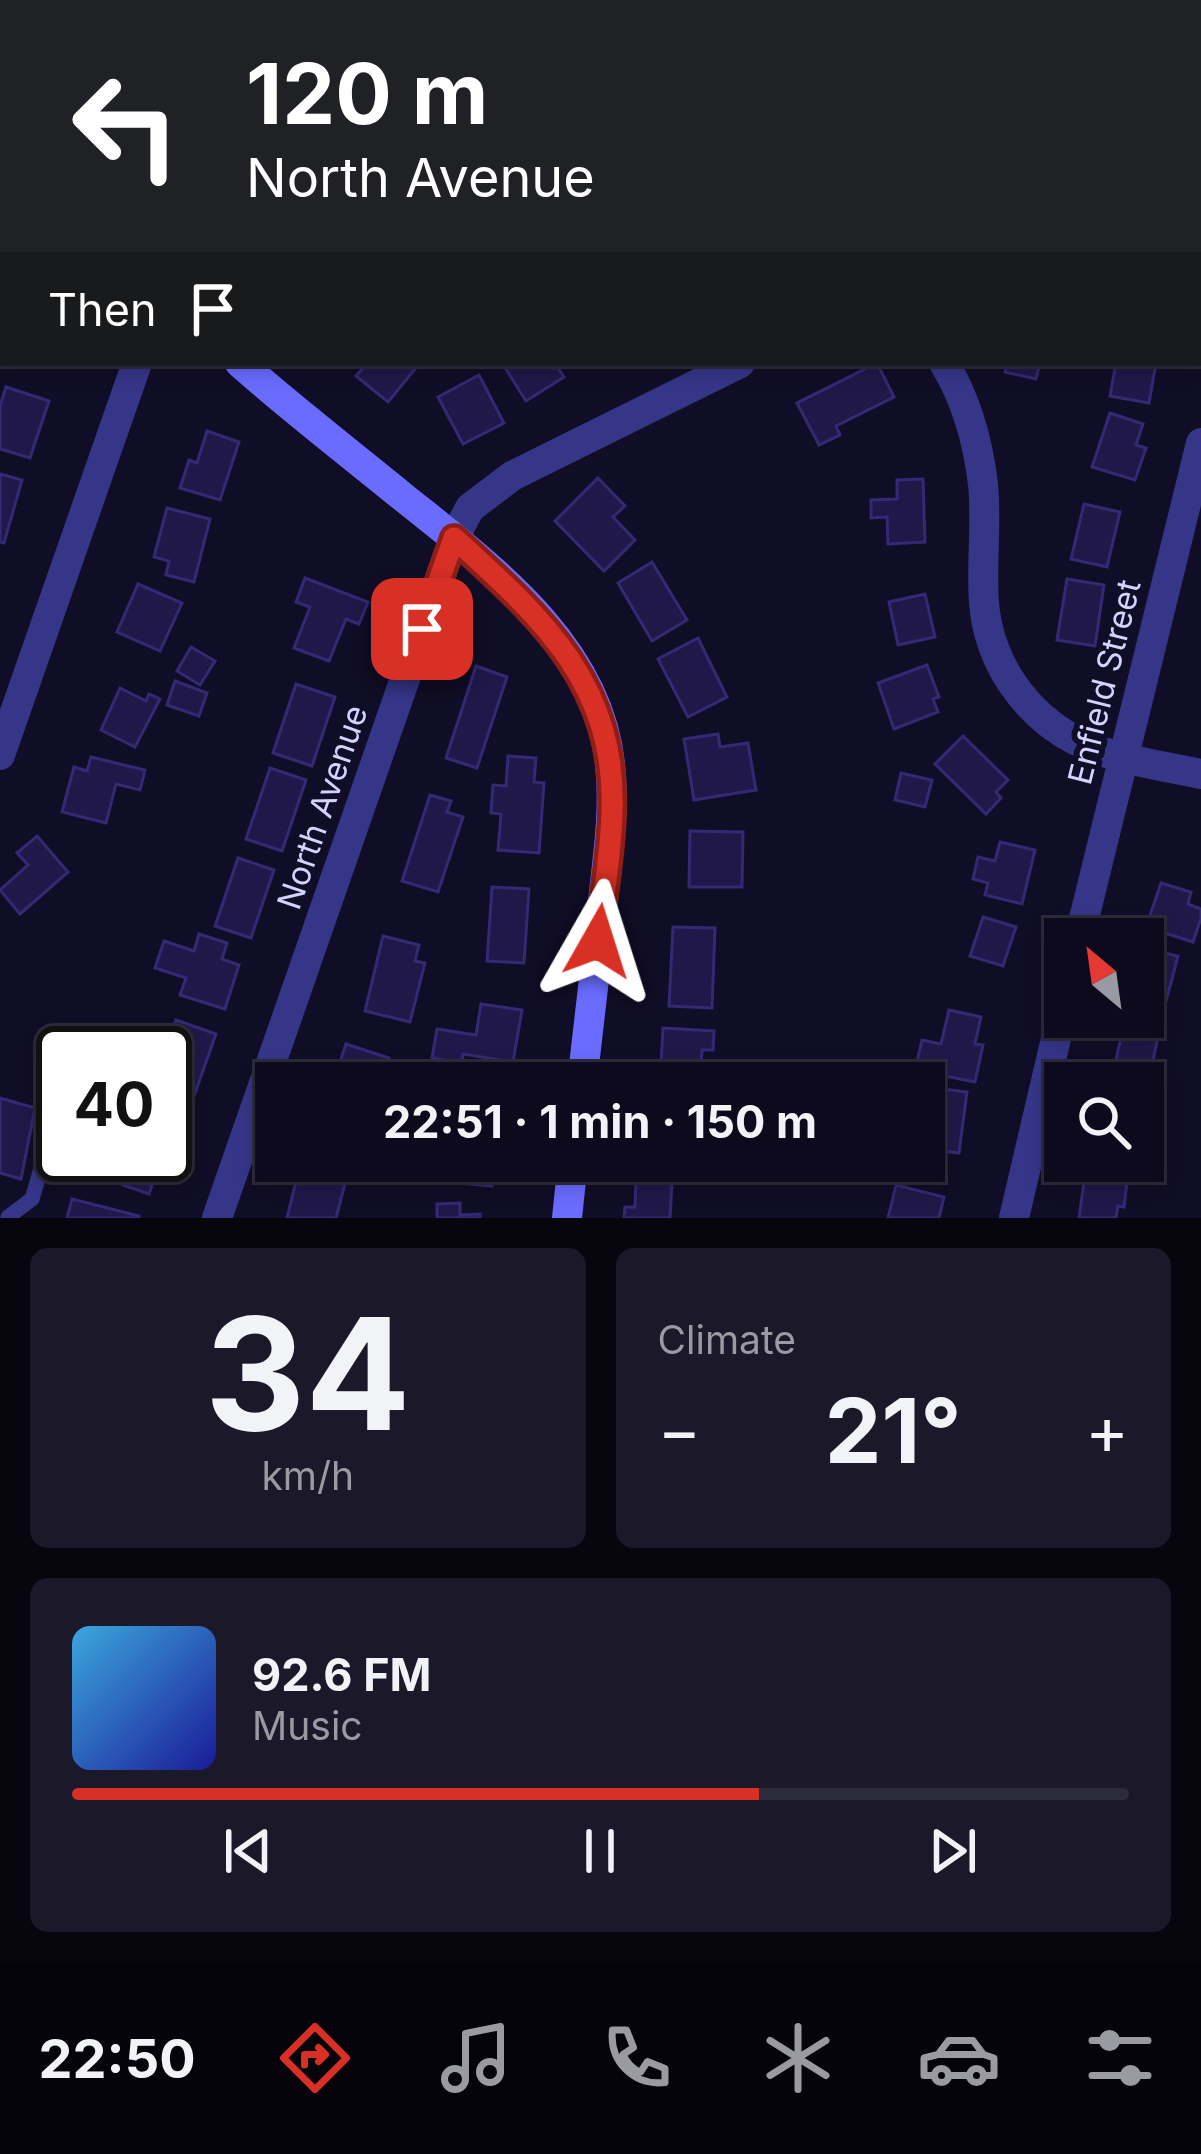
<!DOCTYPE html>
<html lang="en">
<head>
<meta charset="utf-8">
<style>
  :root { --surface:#0c0a1c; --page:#1a1829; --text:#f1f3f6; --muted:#9a9aa3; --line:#2c2b3b; --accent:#d93025 }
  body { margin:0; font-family:Inter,sans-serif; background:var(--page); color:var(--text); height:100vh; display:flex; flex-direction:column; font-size:45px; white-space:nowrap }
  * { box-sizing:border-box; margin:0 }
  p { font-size:39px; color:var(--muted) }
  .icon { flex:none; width:66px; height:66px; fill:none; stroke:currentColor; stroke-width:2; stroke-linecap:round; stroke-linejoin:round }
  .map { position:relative; height:1218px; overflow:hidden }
  .details { display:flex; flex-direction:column; gap:30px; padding:30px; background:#07060f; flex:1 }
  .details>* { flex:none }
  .hud { position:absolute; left:0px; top:0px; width:1203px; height:366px; box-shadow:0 6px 18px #0003,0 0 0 3px var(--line); background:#202124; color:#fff; overflow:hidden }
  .needle { width:78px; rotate:331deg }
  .tools { position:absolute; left:1044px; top:918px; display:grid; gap:24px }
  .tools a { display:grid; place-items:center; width:120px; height:120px; border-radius:0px; background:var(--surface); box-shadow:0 6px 18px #0003,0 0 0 3px var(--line); font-size:60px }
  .speed { position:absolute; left:36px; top:1026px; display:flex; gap:24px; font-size:60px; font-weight:700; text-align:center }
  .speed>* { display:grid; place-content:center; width:156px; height:156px; border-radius:50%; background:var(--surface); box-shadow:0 6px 18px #0003,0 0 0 3px var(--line); line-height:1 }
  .speed .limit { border:6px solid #111; border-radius:18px; background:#fff; color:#111 }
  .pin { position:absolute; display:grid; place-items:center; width:102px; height:102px; color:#fff; margin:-51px; border-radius:24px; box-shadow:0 6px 18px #0006 }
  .me { position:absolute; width:132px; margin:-66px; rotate:6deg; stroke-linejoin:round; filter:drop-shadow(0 0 9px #0008) }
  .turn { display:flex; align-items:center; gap:42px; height:252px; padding:0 48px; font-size:54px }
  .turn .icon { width:156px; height:156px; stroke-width:2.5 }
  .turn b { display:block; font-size:84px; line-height:102px }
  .then { display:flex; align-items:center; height:114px; padding:0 48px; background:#0003; gap:24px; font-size:45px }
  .big { font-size:90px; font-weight:700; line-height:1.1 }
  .details .tile { flex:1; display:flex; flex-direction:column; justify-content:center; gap:18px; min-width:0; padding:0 42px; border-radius:18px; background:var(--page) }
  .details .dial { align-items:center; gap:0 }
  .dial b { font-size:156px; line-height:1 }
  .song { display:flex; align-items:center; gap:36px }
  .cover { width:144px; height:144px; border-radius:18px; background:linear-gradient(135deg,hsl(200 70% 55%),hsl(240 70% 35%)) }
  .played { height:12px; border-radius:6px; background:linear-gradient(90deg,var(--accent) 65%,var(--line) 65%) }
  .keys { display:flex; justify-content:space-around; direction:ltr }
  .heat { display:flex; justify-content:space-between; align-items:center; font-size:66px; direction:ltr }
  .details .tiles { flex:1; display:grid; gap:30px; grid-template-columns:1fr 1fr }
  .tile:last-child { grid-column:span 2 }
  .trip { position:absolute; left:255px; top:1062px; width:690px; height:120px; border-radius:0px; background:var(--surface); box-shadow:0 6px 18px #0003,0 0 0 3px var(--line); font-weight:700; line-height:120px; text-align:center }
  .tab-bar { display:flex; height:192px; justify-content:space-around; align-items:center; background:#05040b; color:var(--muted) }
  .tab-bar .icon { width:84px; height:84px }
  .tab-bar .on { color:var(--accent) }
  .tab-bar b { font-size:54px; color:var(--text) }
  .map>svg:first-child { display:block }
  .building { fill:#201848; stroke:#342975; stroke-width:3 }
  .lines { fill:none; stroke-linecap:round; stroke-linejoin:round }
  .lane { stroke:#353688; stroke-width:15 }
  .street { stroke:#353688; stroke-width:30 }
  .secondary { stroke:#696cff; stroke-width:30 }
  .route-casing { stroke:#8d1f18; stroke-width:30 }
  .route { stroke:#d93025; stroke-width:21 }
  .labels { text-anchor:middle; stroke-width:12; stroke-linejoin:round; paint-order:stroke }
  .street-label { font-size:33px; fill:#d5d2ff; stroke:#100d26 }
</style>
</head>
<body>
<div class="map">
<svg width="1201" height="1218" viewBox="0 0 1201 1218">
  <rect width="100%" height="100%" fill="#100d26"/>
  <g class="building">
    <polygon points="367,363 420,363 388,402 356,376"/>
    <polygon points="502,363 555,363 564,377 526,401"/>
    <polygon points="877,363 894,397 836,426 840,435 819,445 797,403"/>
    <polygon points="1007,363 1040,363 1036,379 1005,372"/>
    <polygon points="1116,363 1156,363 1149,403 1110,396"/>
    <polygon points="479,375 504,423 463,444 438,397"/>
    <polygon points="6,387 49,401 30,458 0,449 0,406"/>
    <polygon points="1110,413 1143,424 1136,445 1146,448 1135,480 1092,467"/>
    <polygon points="207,431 239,442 220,500 180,488 189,460 197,463"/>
    <polygon points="0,474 22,480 4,543 0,542"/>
    <polygon points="598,478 625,506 613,517 635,540 604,571 555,521"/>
    <polygon points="923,479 925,542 888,544 887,517 871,518 871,500 897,499 897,480"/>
    <polygon points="1084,504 1120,512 1107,567 1071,559"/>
    <polygon points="167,508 210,519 194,582 166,575 169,561 154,557"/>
    <polygon points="652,562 687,620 652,641 618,583"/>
    <polygon points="305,578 368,602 359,624 346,619 329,661 294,648 310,607 296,602"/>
    <polygon points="1067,579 1104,585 1095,646 1057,640"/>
    <polygon points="138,584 182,603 160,651 117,632"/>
    <polygon points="925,594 935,637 898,645 889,602"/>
    <polygon points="698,638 727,697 688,717 658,659"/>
    <polygon points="191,647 215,661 200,685 177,671"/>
    <polygon points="927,665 939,697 933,699 938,712 894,729 878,683"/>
    <polygon points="476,666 507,677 477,768 446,758"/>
    <polygon points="175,681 207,693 199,716 167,705"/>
    <polygon points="296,684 335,697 312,766 273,753"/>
    <polygon points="120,688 146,701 149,694 160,699 135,747 101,730"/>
    <polygon points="718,734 720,747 748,743 756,790 694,800 684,739"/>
    <polygon points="963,736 1008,780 996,792 1001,798 986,814 935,764"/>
    <polygon points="508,756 536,758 534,782 544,783 539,853 498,850 501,814 491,813 493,785 506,786"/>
    <polygon points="91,757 145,770 140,790 116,784 106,823 62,812 74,767 87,771"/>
    <polygon points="270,768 306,780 282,851 246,839"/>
    <polygon points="901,773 932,780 925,807 895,800"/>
    <polygon points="430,795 451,801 447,812 463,817 438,892 402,881"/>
    <polygon points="690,831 743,832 742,887 689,887"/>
    <polygon points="37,836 68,872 20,914 0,890 28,865 17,853"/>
    <polygon points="1000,842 1035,850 1022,904 985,895 988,883 973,879 978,857 995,861"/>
    <polygon points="238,858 274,870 251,938 215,926"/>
    <polygon points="1161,883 1191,892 1188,904 1201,909 1201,918 1193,942 1146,927"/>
    <polygon points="492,887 529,889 524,963 487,961"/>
    <polygon points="983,917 1016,927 1003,966 970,956"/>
    <polygon points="673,927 715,928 712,1008 669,1006"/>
    <polygon points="199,934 227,943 222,959 239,965 225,1009 180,995 186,978 155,968 164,941 194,951"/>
    <polygon points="383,936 419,945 415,961 425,963 410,1022 365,1011"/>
    <polygon points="1143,948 1178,956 1163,1013 1143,1008"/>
    <polygon points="481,1004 522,1010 513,1062 463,1054 462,1063 432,1058 437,1029 476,1035"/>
    <polygon points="949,1010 981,1017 975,1044 983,1045 975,1082 915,1070 922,1040 941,1044"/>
    <polygon points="176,1020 216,1034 189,1110 165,1102 164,1053"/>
    <polygon points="1125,1020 1160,1027 1147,1089 1143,1088 1143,1083 1111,1081"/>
    <polygon points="663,1028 714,1031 713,1050 702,1050 700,1083 660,1083"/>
    <polygon points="346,1044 389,1058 380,1083 333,1083"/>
    <polygon points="927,1087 967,1092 959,1153 924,1149"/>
    <polygon points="0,1098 35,1108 21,1179 0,1173"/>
    <polygon points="1143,1102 1156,1106 1145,1151 1143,1151"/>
    <polygon points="165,1125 183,1132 170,1171 158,1167 149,1194 123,1185 133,1155 165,1155"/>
    <polygon points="301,1161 336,1161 333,1172 347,1176 336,1218 287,1218"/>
    <polygon points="451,1161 494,1161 492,1186 449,1182"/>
    <polygon points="643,1161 694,1161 692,1171 643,1164"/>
    <polygon points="858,1161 884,1161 880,1183 854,1178"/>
    <polygon points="1086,1168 1128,1174 1124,1207 1118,1206 1116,1218 1079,1218"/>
    <polygon points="636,1181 672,1183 670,1218 624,1218 625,1207 635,1207"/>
    <polygon points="896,1185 944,1197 939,1218 888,1218"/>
    <polygon points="72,1199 139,1216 139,1218 67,1218"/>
    <polygon points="460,1203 460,1215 480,1214 480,1218 437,1218 437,1204"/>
  </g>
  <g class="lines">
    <polyline class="lane" points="8,1217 32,1199 62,1098"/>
    <g class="street">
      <polyline points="734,0 735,3"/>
      <polyline points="265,3 267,0"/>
      <polyline points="985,3 986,0"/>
      <path d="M 944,363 C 966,399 978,442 983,484 C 987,524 981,564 984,603 C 989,663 1025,714 1077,741 C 1114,760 1161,765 1201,774"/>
      <polyline points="0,755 137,363"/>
      <polyline points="1079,939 1201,443"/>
      <polyline points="217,1218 454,538 470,508 512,476 740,363"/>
      <polyline points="1014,1218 1065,1000"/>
    </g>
    <g class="secondary">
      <polyline points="0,2 3,7"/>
      <path d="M 240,363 C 292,409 348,452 403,497 C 489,566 598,645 610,764 C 615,810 608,855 603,901 C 596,962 589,1022 582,1083"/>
      <polyline points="567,1218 573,1161"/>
    </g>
  </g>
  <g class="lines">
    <defs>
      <path id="route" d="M 422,629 L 454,538 C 542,618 617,684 612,813 C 611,855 603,898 598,941"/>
    </defs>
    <use href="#route" class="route-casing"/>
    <use href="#route" class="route"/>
  </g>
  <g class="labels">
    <g class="street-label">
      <text transform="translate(1104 682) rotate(-76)" y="12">Enfield Street</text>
      <text transform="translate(322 807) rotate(-71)" y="12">North Avenue</text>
    </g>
  </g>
</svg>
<div class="tools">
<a><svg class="needle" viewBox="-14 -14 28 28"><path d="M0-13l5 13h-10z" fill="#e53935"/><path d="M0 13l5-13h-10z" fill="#9a9aa3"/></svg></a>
<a><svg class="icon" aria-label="search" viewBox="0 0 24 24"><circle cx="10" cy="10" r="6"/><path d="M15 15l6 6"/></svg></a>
</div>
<div class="speed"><div class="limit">40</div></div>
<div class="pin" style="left:422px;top:629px;background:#d93025"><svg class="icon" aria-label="arrive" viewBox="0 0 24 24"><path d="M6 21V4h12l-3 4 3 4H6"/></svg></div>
<svg class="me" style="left:598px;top:941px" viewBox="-20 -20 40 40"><path d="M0-17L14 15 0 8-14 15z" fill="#d93025" stroke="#fff" stroke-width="4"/></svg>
<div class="trip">22:51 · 1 min · 150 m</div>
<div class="hud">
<div class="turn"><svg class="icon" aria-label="left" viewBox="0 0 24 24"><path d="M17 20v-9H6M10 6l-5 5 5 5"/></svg><div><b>120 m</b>North Avenue</div></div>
<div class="then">Then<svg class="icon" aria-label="arrive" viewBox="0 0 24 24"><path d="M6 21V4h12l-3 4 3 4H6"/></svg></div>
</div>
</div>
<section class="details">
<div class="tiles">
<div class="tile dial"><b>34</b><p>km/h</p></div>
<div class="tile"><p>Climate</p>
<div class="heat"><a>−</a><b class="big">21°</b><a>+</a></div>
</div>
<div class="tile">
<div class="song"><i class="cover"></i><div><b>92.6 FM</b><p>Music</p></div></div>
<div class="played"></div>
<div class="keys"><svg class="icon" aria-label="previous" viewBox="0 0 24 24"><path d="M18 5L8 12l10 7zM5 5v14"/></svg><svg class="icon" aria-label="pause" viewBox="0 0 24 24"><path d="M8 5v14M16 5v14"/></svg><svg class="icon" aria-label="next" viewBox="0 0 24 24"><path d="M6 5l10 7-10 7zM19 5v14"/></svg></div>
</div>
</div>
</section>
<nav class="tab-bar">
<b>22:50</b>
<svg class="icon on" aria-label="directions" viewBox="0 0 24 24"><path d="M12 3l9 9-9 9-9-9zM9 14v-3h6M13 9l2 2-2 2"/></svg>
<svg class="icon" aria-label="music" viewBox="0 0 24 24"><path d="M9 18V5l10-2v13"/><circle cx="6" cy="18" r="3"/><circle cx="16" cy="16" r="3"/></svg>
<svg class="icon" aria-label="phone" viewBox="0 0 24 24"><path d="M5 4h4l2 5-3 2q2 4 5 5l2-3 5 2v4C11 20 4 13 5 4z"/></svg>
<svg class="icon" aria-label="climate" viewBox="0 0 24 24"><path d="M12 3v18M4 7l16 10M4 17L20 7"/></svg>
<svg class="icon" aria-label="car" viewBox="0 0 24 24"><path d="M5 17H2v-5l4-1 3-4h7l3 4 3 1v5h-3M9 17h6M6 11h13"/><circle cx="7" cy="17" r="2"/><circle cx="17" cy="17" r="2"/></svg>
<svg class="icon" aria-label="filters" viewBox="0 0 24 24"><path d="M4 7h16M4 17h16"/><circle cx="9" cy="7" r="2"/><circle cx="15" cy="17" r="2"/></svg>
</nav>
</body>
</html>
